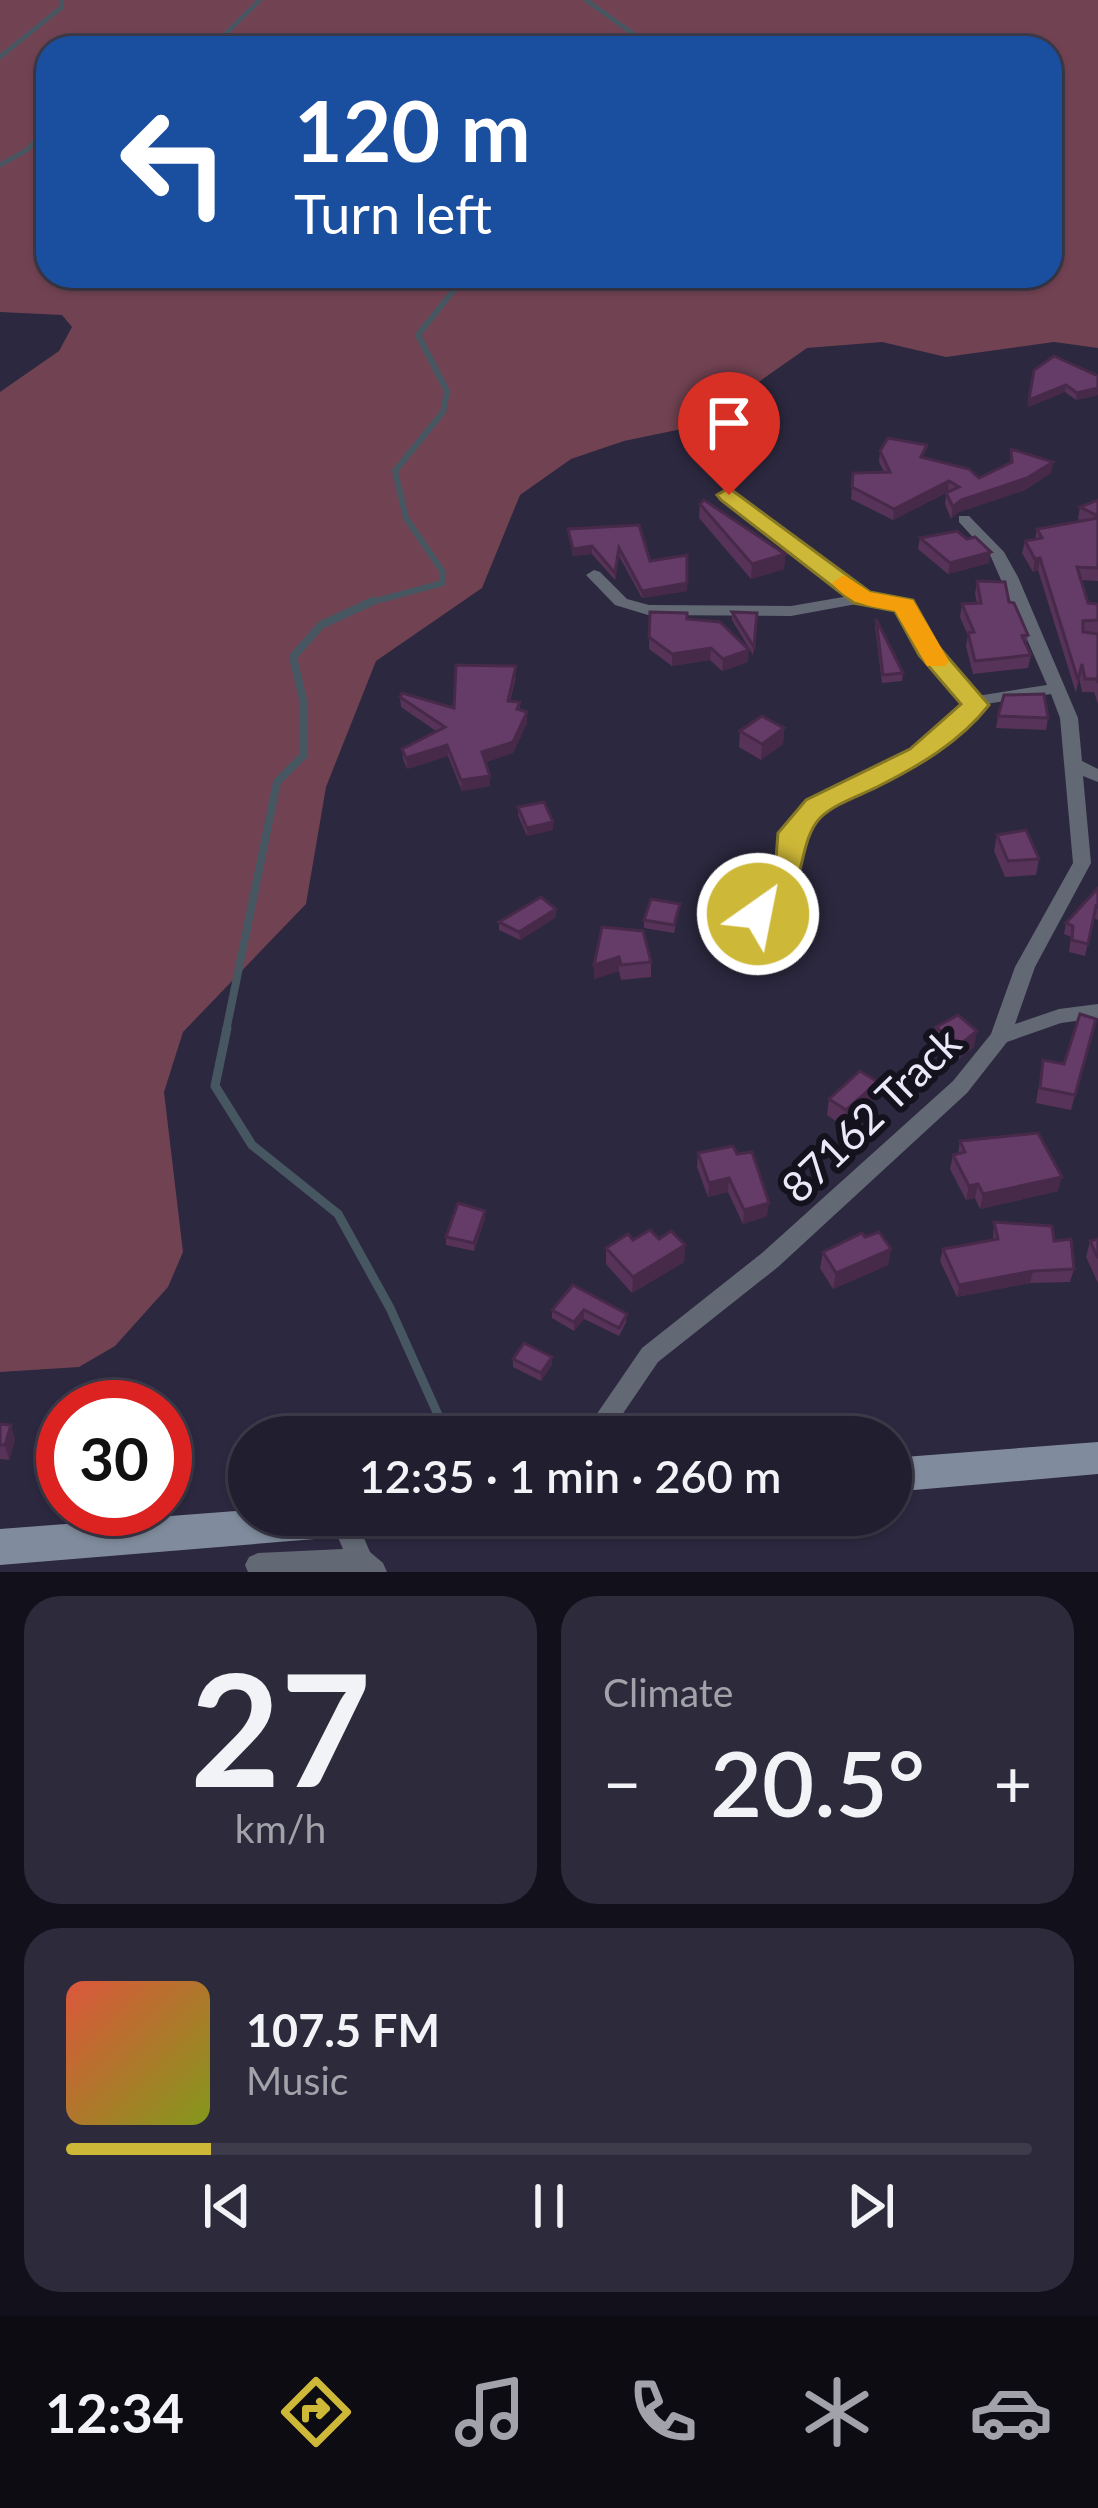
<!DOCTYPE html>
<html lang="en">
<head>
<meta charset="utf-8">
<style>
  :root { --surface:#211e2f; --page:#2d2b3b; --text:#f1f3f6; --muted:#a2a2aa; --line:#3e3c4b; --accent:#ceb837 }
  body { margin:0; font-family:Lato,sans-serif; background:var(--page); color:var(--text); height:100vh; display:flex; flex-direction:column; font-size:45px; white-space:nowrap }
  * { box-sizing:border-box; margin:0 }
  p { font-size:39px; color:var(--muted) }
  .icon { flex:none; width:66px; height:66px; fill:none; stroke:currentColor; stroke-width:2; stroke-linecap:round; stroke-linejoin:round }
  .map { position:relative; height:1572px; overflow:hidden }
  .side { display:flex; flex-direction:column; gap:24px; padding:24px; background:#12101a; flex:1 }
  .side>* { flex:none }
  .banner { position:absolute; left:36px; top:36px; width:1026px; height:252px; border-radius:36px; box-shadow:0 3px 9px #0004,0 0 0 3px var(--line); background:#1a4fa0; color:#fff; overflow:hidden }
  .speed { position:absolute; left:36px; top:1380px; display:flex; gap:24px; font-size:60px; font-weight:700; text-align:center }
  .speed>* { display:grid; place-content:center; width:156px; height:156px; border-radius:50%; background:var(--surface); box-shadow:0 3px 9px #0004,0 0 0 3px var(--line); line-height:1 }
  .speed .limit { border:18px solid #d22; background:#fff; color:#111 }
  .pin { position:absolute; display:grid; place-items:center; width:102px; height:102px; color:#fff; margin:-123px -51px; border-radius:50% 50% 50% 0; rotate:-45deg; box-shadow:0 0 12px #0007 }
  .pin .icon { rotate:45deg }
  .me { position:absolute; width:132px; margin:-66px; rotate:33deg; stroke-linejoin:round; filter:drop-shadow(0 0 9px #0008) }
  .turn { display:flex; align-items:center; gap:42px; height:252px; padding:0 60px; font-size:54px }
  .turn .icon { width:156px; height:156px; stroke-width:2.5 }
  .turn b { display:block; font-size:84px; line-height:102px }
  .big { font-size:90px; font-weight:600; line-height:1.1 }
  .side .tile { flex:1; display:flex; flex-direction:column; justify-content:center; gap:18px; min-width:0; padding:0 42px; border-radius:36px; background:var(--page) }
  .side .dial { align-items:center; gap:0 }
  .dial b { font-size:156px; line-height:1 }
  .song { display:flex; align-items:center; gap:36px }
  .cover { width:144px; height:144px; border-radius:18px; background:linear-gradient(135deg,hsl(10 70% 55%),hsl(70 70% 35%)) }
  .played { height:12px; border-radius:6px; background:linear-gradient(90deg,var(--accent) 15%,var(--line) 15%) }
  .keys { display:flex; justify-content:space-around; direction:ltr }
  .heat { display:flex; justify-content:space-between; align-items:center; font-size:66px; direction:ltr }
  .side .tiles { flex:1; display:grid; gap:24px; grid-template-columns:1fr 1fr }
  .tile:last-child { grid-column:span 2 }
  .trip { position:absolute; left:228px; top:1416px; width:684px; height:120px; border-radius:60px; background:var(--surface); box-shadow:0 3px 9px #0004,0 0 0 3px var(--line); font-weight:600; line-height:120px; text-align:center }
  .tabs { display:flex; height:192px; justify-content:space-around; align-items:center; background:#0d0c13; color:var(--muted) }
  .tabs .icon { width:84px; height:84px }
  .tabs .current { color:var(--accent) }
  .tabs b { font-size:54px; color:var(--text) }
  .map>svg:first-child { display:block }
  .green { fill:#714252; fill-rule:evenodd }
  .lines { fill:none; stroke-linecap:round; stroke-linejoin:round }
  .stream-far3 { stroke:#475762; stroke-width:4.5 }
  .stream-far2 { stroke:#475762; stroke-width:6 }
  .stream-far1 { stroke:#475762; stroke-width:8 }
  .stream { stroke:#475762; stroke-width:9 }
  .street { fill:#626974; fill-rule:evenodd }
  .secondary { fill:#808c9d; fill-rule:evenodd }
  .wall { fill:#573359 }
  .shaded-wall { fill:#472949 }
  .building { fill:#653b68; stroke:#472949; stroke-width:3 }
  .route { fill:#ceb837; stroke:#867824; stroke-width:3 }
  .slow { fill:#f59e0b }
  .labels { text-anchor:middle; stroke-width:12; stroke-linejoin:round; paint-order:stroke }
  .street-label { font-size:42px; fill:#ebe9f9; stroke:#14121d }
</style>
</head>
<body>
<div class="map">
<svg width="1098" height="1572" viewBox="0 0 1098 1572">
  <rect width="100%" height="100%" fill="#2c283f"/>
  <path class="green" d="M 0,0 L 1098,0 L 1098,348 L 1054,342 L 946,357 L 882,342 L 807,348 L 696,426 L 624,441 L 571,459 L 520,495 L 482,588 L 376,661 L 326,787 L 306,904 L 183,1032 L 164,1092 L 183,1252 L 168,1287 L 115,1346 L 79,1367 L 0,1372 L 0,392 L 59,351 L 72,327 L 62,315 L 0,312 ZM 48,48 L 1050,48 L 1050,276 L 48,276 Z"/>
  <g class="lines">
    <g class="stream-far3">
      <polyline points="586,0 653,48"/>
      <polyline points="211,48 260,0"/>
      <polyline points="0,57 62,7 61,0"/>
      <polyline points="0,165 27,150 48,127"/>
    </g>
    <polyline class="stream-far2" points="364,604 443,583 443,572 406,518 395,471 443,412 447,391 418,335 465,276"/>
    <polyline class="stream-far1" points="226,1031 277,782 304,755 304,704 293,657 321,625 373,601"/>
    <polyline class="stream" points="227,1028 215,1086 252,1145 338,1214 390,1308 448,1437"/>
    <g class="street">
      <polygon points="729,490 867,594 903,599 916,609 953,671 977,696 1047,685 991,557 959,522 959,516 969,516 1004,552 1018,577 1078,718 1082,761 1098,769 1098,782 1083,776 1091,863 1035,967 1015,1024 1059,1009 1098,1004 1098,1018 1061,1023 1007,1042 967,1093 778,1267 658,1362 607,1437 581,1437 642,1348 762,1253 953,1081 991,1034 1015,967 1073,863 1060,718 1051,694 986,704 934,753 822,810 801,834 798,871 776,910 756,928 724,943 710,943 707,938 710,933 742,918 762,900 780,871 783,833 810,802 922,745 966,705 940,678 904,615 892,606 862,603 791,616 648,615 615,605 586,575 594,570 600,572 627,599 649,605 791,606 849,596 724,498 724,492"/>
      <polygon points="332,1515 354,1515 370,1552 383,1563 387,1572 248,1572 245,1565 249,1557 258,1553 343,1549 330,1519"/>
    </g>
    <g class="secondary">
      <polygon points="1098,1442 1098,1474 891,1492 891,1458"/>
      <polygon points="249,1510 249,1515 419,1515 413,1527 400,1532 0,1565 0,1529"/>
    </g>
  </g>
  <g class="wall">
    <polygon points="1034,370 1098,376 1098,395 1076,400 1065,392 1028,407"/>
    <polygon points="1011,449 1053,462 1051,473 1025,490 959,512 951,519 945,504 946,493 893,520 851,499 853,473 884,472 879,462 880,451 925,458 979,478 1010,463"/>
    <polygon points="1098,500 1098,581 1081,580 1088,603 1098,604 1098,633 1093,634 1098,634 1098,704 1094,692 1082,692 1079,677 1076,693 1038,570 1033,572 1022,553 1025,541 1035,539 1037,529 1082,521 1078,519 1080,507"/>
    <polygon points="700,504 785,554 784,569 751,579 699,518"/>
    <polygon points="568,529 650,561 687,591 642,598 619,556 615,580 592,554 573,556"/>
    <polygon points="920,538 989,563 948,574 918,549"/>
    <polygon points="977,581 1009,602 1028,635 1026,646 1031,655 1028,668 973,674 966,646 968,636 960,617 962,604 977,603 975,594"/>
    <polygon points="650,612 687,619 748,662 722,671 710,660 672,666 649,649"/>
    <polygon points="732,612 757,613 753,655 732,620"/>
    <polygon points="876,619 903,673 902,681 882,683 875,627"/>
    <polygon points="516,677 510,701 520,702 520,710 527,712 527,723 513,753 486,762 490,776 490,786 462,791 448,756 407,769 403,759 402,749 436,731 401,707 400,697 454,708"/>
    <polygon points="998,716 1048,718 1046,730 996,728"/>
    <polygon points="784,728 783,744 761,760 739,747 740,731"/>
    <polygon points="518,807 553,830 527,836 518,815"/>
    <polygon points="997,835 1039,859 1036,875 1005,877 994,851"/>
    <polygon points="1098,888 1098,920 1094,918 1085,956 1069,952 1071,937 1064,934 1066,923"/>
    <polygon points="680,904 674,933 644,928 644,920"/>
    <polygon points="556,909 556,917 520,940 499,930 499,922"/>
    <polygon points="602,927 651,962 651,977 621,980 619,971 594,979"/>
    <polygon points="1096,1019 1071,1110 1036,1103 1043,1060 1064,1064"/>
    <polygon points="936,1027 974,1047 955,1062 933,1043"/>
    <polygon points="878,1082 875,1099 844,1127 827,1115 829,1099"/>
    <polygon points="960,1141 1058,1191 980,1209 975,1198 966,1200 950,1169 953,1155 958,1154"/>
    <polygon points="698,1153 737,1154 767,1216 743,1224 728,1192 708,1197 697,1167"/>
    <polygon points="485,1219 474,1251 446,1245 446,1237"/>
    <polygon points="994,1222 1054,1241 1074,1269 1070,1282 1030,1283 957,1297 940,1261 943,1249 993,1240"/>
    <polygon points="865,1237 891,1249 888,1265 833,1289 820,1268 823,1252"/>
    <polygon points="659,1239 685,1245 684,1262 632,1293 606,1264 606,1248 633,1240"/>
    <polygon points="1098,1239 1098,1283 1086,1257 1090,1241"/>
    <polygon points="573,1285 627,1314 626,1322 619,1336 584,1319 574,1331 552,1318 552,1310"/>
    <polygon points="513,1359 552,1365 541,1381 513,1367"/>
    <polygon points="0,1424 15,1439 9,1460 0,1459"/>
  </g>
  <g class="shaded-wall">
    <polygon points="1066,385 1065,392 1028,407 1029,400"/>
    <polygon points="1098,388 1098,395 1076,400 1077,393"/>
    <polygon points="1053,462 1051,473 1025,490 959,512 951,519 953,507 961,500"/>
    <polygon points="949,481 948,492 893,520 894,509"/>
    <polygon points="592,546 592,554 573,556 573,549"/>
    <polygon points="991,552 989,563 948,574 950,563"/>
    <polygon points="785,554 784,569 751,579 752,564"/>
    <polygon points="1040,558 1038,570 1033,572 1035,559"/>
    <polygon points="687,583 687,591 642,598 642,591"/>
    <polygon points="711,648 710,660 672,666 672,654"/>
    <polygon points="749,650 748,662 722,671 723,659"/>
    <polygon points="527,712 527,723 513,753 483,763 482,752"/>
    <polygon points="784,728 783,744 761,760 762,744"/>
    <polygon points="447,745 448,756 407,769 406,758"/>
    <polygon points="490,776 490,786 462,791 461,780"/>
    <polygon points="553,822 553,830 527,836 527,828"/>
    <polygon points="556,909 556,917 520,940 519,932"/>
    <polygon points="619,957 619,971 594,979 594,965"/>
    <polygon points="977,1031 974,1047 955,1062 958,1046"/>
    <polygon points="878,1082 875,1099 844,1127 846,1110"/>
    <polygon points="1062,1177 1058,1191 980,1209 983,1194"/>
    <polygon points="729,1178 728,1192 708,1197 709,1183"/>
    <polygon points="978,1184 975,1198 966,1200 969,1186"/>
    <polygon points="769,1203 767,1216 743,1224 744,1210"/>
    <polygon points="485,1211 485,1219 474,1251 474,1243"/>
    <polygon points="685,1245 684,1262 632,1293 633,1277"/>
    <polygon points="891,1249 888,1265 833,1289 836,1273"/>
    <polygon points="1033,1271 1030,1283 957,1297 959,1285"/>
    <polygon points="584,1310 584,1319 574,1331 574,1322"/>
    <polygon points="552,1357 552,1365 541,1381 541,1373"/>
    <polygon points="11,1425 15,1439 9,1460 5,1445"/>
  </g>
  <g class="building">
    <polygon points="1054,356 1098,376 1098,388 1077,393 1066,385 1029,400 1034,370"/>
    <polygon points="888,438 927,445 921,457 969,469 979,478 1012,462 1011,449 1053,462 1027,478 961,500 953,507 946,493 959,487 949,481 894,509 852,487 853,473 890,472 880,451"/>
    <polygon points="704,500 785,554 752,564 700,504"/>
    <polygon points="1098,500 1098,516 1080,507"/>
    <polygon points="1098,518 1098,568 1077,567 1088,603 1098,604 1098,620 1083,621 1083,632 1098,634 1098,683 1097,679 1085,679 1082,664 1078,680 1040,558 1035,559 1025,541 1042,538 1037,529"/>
    <polygon points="639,525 650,561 687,555 687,583 642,591 619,548 615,573 592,546 573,549 568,529"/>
    <polygon points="957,531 967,539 975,537 991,552 950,563 920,538"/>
    <polygon points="977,581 1005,582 1009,602 1014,603 1028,635 1022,636 1031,655 975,661 968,633 974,632 962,604 981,603"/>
    <polygon points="650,612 687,613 687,619 720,622 749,650 723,659 711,648 672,654 649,637"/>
    <polygon points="732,612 757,613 754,647"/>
    <polygon points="876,619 903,673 883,675"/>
    <polygon points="456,665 516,666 508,701 520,702 517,709 527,712 513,742 482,752 490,776 461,780 447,745 406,758 402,749 445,727 400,697 402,693 454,708"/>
    <polygon points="1044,694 1048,718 998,716 1004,695"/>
    <polygon points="762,716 784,728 762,744 740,731"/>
    <polygon points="544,802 553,822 527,828 518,807"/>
    <polygon points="1026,830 1039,859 1008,861 997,835"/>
    <polygon points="1098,888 1098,907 1096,906 1088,944 1072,940 1073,926 1066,923"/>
    <polygon points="541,897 556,909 519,932 499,922"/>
    <polygon points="651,899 680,904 674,925 644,920"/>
    <polygon points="602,927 643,931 651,962 621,965 619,957 594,965"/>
    <polygon points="1080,1014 1096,1019 1075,1095 1040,1088 1043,1060 1064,1064"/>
    <polygon points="958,1015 977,1031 958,1046 936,1027"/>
    <polygon points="860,1071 878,1082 846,1110 829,1099"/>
    <polygon points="1038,1133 1062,1177 983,1194 978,1184 969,1186 953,1155 965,1152 960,1141"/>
    <polygon points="733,1146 737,1154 752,1152 769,1203 744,1210 729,1178 709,1183 698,1153"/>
    <polygon points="458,1203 485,1211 474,1243 446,1237"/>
    <polygon points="994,1222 1052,1226 1054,1241 1071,1239 1074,1269 1033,1271 959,1285 943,1249 998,1239"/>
    <polygon points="650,1230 659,1239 671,1231 685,1245 633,1277 606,1248 628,1234 633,1240"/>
    <polygon points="879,1232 891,1249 836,1273 823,1252 862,1233 865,1237"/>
    <polygon points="1098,1239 1098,1258 1090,1241"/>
    <polygon points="573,1285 627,1314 619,1328 584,1310 574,1322 552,1310"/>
    <polygon points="524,1343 552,1357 541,1373 513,1359"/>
    <polygon points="0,1424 11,1425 5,1445 0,1445"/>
  </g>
  <path class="route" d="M 729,488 L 870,592 L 913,600 L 939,647 L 989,705 C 960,742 919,766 877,787 C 859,796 834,804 820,818 C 793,847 810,910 758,924 L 743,914 L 775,871 L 778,833 L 806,800 L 910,749 L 961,704 L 919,655 L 895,611 L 854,603 L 721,500 L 717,495 Z"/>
  <path class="slow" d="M 844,575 L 870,592 L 913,600 L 949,661 L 945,666 L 927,666 L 895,611 C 868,606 850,604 832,583 Z"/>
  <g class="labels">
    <g class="street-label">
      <text transform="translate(871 1115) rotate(-44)" y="15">87162 Track</text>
    </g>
  </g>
</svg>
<div class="speed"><div class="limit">30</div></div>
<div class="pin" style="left:729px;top:495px;background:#d93025"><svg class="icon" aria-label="arrive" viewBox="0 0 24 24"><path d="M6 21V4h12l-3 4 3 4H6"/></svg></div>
<svg class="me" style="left:758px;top:914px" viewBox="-20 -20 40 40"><circle r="17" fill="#ceb837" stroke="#fff" stroke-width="3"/><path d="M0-11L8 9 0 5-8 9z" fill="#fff"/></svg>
<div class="trip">12:35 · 1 min · 260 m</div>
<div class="banner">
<div class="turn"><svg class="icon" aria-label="left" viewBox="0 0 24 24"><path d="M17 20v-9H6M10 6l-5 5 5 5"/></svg><div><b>120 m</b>Turn left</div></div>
</div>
</div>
<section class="side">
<div class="tiles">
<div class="tile dial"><b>27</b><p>km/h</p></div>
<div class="tile"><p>Climate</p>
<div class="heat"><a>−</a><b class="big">20.5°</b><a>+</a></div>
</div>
<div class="tile">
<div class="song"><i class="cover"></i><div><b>107.5 FM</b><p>Music</p></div></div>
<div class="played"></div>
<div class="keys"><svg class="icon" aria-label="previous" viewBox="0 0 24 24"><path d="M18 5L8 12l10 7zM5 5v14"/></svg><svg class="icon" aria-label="pause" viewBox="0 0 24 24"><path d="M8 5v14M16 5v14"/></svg><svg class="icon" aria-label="next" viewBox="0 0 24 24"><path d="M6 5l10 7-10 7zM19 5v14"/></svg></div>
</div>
</div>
</section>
<nav class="tabs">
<b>12:34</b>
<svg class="icon current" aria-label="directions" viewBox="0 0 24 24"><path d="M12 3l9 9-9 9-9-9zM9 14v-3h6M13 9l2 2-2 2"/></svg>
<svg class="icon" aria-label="music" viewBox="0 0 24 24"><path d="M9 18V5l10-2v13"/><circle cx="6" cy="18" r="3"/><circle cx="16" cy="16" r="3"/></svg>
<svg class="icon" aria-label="phone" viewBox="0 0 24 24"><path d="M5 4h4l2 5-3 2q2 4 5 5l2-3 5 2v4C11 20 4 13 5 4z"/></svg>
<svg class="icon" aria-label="climate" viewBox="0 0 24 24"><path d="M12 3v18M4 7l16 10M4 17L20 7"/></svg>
<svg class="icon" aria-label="car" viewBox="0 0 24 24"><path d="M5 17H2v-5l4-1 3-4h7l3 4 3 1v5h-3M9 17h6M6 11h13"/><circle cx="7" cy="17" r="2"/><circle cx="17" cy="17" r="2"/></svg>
</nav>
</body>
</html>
